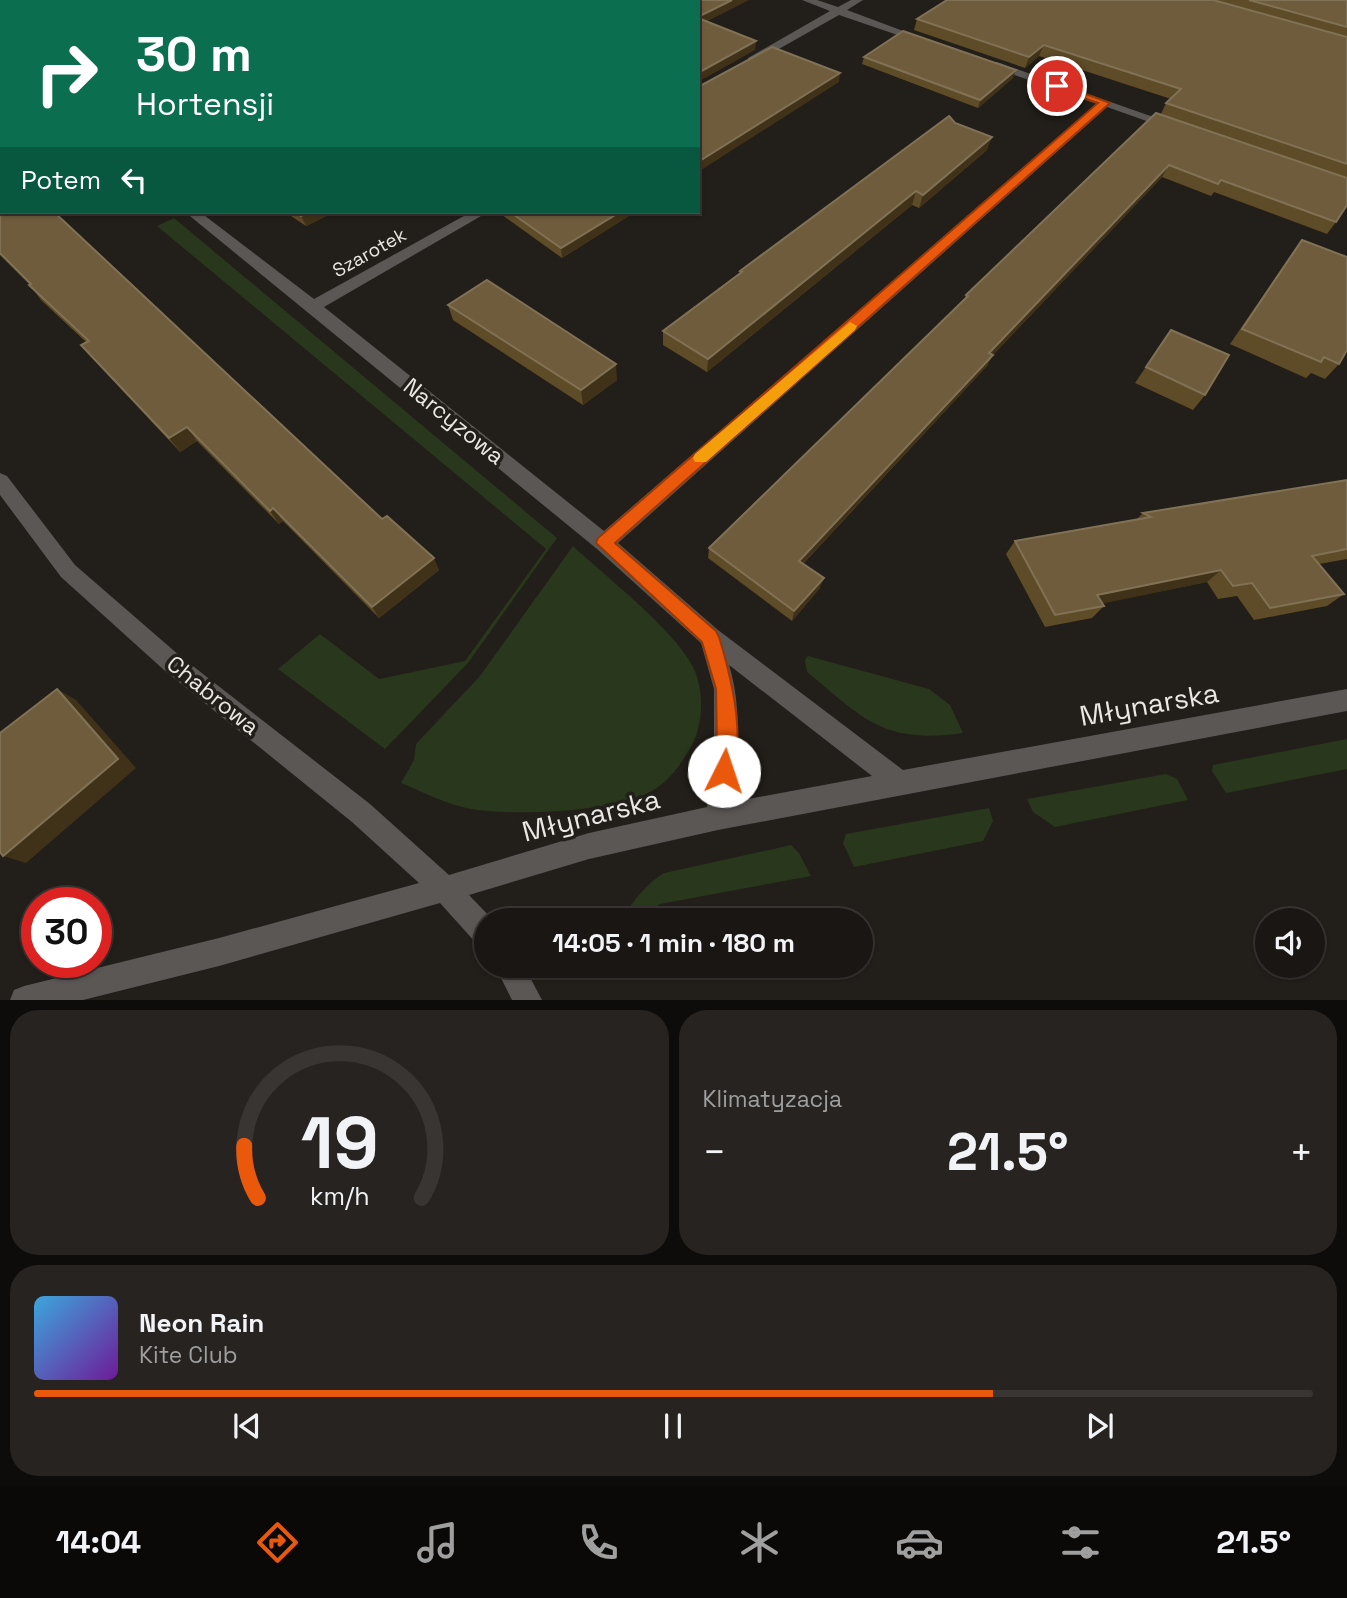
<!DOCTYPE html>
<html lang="pl">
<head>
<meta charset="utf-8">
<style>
  :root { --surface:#1a1613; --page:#272321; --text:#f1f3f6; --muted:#9f9fa0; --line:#383533; --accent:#ea580c }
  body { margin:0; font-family:"Space Grotesk",sans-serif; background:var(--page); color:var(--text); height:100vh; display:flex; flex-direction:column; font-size:26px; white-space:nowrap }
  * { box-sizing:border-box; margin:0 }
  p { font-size:23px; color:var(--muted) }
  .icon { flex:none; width:38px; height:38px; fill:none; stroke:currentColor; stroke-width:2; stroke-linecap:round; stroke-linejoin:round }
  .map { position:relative; height:1000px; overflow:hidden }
  .panel { display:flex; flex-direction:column; gap:10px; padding:10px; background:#0e0c0a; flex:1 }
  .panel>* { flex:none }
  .guide { position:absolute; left:0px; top:0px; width:700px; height:214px; box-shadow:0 2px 5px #0004,0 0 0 2px var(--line); background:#0b6e4f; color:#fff; overflow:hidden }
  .tools { position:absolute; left:1255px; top:908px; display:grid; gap:14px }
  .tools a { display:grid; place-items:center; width:70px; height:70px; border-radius:50%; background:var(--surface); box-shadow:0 2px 5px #0004,0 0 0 2px var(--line); font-size:35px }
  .speed { position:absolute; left:21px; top:887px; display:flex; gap:14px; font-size:35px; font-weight:700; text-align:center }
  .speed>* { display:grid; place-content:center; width:91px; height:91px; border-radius:50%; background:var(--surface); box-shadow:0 2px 5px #0004,0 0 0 2px var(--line); line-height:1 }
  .speed .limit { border:10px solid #d22; background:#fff; color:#111 }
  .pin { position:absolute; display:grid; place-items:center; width:60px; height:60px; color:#fff; margin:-30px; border:4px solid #fff; border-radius:50%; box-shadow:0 2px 7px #0007 }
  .me { position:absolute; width:77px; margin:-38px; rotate:4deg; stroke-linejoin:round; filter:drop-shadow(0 0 5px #0008) }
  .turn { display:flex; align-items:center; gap:24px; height:147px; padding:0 21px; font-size:32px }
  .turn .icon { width:91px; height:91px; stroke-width:2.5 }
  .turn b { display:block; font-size:49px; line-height:60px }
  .then { display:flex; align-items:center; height:66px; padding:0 21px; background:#0003; gap:14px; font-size:26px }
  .big { font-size:52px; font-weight:600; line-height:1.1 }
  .panel .widget { flex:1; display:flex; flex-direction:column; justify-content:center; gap:10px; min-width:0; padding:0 24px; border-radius:28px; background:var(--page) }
  .panel .dial { align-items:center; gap:0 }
  .dial svg { height:182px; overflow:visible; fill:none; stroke:var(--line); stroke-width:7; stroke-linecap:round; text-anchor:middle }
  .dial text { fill:var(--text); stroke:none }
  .song { display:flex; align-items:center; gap:21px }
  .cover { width:84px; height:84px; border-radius:10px; background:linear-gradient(135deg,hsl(200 70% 55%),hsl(280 70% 35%)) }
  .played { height:7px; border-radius:4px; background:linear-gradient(90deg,var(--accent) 75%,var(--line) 75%) }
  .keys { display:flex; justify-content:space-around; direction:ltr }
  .heat { display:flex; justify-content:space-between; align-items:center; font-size:38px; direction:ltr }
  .panel .tiles { flex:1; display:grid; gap:10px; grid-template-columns:1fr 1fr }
  .widget:last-child { grid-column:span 2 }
  .trip { position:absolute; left:474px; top:908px; width:399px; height:70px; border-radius:35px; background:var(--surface); box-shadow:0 2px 5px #0004,0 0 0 2px var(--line); font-weight:600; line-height:70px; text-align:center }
  .dock { display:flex; height:112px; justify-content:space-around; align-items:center; background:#0a0908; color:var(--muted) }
  .dock .icon { width:49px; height:49px }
  .dock .on { color:var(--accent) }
  .dock b { font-size:32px; color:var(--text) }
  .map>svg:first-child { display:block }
  .green { fill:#29371c }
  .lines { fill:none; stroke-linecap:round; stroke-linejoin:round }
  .minor { fill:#5a5755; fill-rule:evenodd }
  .wall { fill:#5e4b27 }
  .shaded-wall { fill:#403219 }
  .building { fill:#6e5c3c; stroke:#817256; stroke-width:2 }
  .route { fill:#ea580c; stroke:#983908; stroke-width:2 }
  .slow { fill:#f59e0b }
  .labels { text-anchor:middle; stroke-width:7; stroke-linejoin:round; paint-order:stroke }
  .far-street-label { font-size:19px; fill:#eae8e4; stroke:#221e19 }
  .street-label { font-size:23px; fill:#eae8e4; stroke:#221e19 }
  .near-street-label { font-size:28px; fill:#eae8e4; stroke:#221e19 }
</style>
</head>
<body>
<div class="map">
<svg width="1347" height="1000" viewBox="0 0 1347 1000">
  <rect width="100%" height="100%" fill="#221e19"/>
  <g class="green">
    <polygon points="174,218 557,538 468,663 385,749 278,669 320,634 379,679 465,661 546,549 157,226"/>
    <path d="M 573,546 C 605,576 679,633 695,671 C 705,696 703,729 688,752 C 677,770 665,786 644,795 C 605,812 513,816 471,809 C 448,805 423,792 401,783 L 414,760 L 416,744 L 480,676 Z"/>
    <path d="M 808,656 L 929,689 L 950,705 L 963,733 C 883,744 865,720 807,672 L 805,660 Z"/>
    <polygon points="1347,739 1347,769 1226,793 1212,771 1213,765"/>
    <polygon points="1166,774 1177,779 1188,800 1055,827 1033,812 1027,799"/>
    <polygon points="989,808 993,821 983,841 854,867 843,843 846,834"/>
    <path d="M 791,845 L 799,853 L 811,876 L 660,904 L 640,920 L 621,920 C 633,902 645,884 664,873 Z"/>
  </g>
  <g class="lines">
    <g class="minor">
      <polygon points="187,0 200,0 186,2"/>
      <polygon points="802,0 817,0 838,7 851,0 863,0 847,10 930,41 921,43 839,15 756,62 748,62 748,58 830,11"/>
      <path d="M 989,62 L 997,62 L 1179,126 L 1173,130 L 1169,129 L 1107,107 L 618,543 L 718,630 L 903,770 L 1347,689 L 1347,711 L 718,830 L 589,859 L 469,895 L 493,920 L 486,920 L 486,947 L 476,943 L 440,903 L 219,966 L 83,1000 L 10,1000 L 14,990 L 24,986 L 219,938 L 419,883 L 352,822 L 164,670 L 61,577 L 0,495 L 0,473 L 7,476 L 75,565 L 180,656 L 370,804 L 449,875 L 589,833 L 707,807 L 714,747 L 714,689 L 701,643 L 597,549 L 185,212 L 200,212 L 314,299 L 471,212 L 488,212 L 324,307 L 604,531 L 1097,104 L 989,66 ZM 729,665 L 872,776 L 732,802 C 737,756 743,710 729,665 Z"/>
      <polygon points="0,72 2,72 0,79"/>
      <polygon points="495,966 524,966 542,1000 512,1000"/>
    </g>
  </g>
  <g class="wall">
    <polygon points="947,0 1347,0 1347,205 1336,222 1327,234 1214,192 1211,196 1162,177 992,356 987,366 803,564 820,588 792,621 708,558 709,548 964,300 966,295 1161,114 1166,103 1171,99 1039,56 1025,68 914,30 917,19"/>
    <polygon points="864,57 1013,78 978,108 862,64"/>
    <polygon points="987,150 919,208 912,205 707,372 663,345 663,331 739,273 740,271"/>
    <polygon points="0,163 382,519 439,570 379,618 283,521 279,524 197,441 180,452 93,359 81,345 86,342 41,300 30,285 0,255"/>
    <polygon points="285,212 334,212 306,226"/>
    <polygon points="498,212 635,212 562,258"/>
    <polygon points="1302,240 1339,364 1325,379 1311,373 1306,378 1230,344 1290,256"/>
    <polygon points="448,305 617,380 583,405 453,320"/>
    <polygon points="1171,330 1205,395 1193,410 1135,383"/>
    <polygon points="1347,480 1347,559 1319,564 1344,594 1327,606 1254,620 1237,596 1218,599 1207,582 1102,603 1104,606 1092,618 1045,627 1006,554 1015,541 1136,520 1143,513"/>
  </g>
  <g class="shaded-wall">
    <polygon points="583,0 603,0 599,2 579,2"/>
    <polygon points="732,0 749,0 698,26 698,17"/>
    <polygon points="0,11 2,11 2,26 0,27"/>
    <polygon points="756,41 755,50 698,82 698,73"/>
    <polygon points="1044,45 1039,56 1025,68 1029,57"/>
    <polygon points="1016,70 1013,78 978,108 980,100"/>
    <polygon points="840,73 839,82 698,172 698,162"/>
    <polygon points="992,137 987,150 919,208 923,195"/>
    <polygon points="1169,165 1162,177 992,356 987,366 796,571 799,561 989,353"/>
    <polygon points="916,191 912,205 707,372 708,359"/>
    <polygon points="311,212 334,212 306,226 301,216"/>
    <polygon points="620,212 635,212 562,258 561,248"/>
    <polygon points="616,364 617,380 583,405 581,390"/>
    <polygon points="187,427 197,441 180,452 169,438"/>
    <polygon points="273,508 283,521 279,524 270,511"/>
    <polygon points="434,558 439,570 379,618 372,607"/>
    <polygon points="1221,570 1207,582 1086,607 1097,595"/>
    <polygon points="824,578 820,588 792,621 794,611"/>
    <polygon points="57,689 76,700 136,768 26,863 3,856"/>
  </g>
  <g class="building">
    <polygon points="0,0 29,0 30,1 2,2 2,11 0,11"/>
    <polygon points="215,0 583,0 579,2 210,2"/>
    <polygon points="608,0 732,0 698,17 698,2 609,2"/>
    <polygon points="947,0 1213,0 1347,37 1347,164 1166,103 1181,89 1044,45 1029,57 917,19"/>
    <polygon points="1249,0 1347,0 1347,27"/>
    <polygon points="698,18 756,41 698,73"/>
    <polygon points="903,31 1016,70 980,100 864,57"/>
    <polygon points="772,47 840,73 698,162 698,85 700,86"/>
    <polygon points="1156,113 1347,178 1347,205 1336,222 1221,180 1218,184 1169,165 989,353 993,355 799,561 824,578 794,611 709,548 968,296 966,295"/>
    <polygon points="949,116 955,123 992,137 923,195 916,191 708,359 663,331 742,272 740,271"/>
    <polygon points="0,163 2,164 2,212 54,212 382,519 387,516 434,558 372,607 273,508 270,511 187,427 169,438 81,345 89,341 29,285 31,284 0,253"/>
    <polygon points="295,212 311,212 301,216"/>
    <polygon points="510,212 620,212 561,248"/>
    <polygon points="1302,240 1347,257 1347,350 1339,364 1324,357 1321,362 1242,329"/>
    <polygon points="487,280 616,364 581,390 448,305"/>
    <polygon points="1171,330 1229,355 1205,395 1146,367"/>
    <polygon points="1347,480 1347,549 1312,556 1344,594 1270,608 1252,583 1233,586 1221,570 1097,595 1104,606 1055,615 1015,541 1151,517 1143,513"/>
    <polygon points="57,689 118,759 3,856 0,852 0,733"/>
  </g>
  <path class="route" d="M 1057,83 L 1110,103 L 615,543 L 716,631 L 719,637 C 731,676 747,738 731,778 L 724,781 L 717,778 L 714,771 L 717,747 L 716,689 L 702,642 L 596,543 L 598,538 L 1098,103 L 1053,88 L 1052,86 Z"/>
  <polygon class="slow" points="850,322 857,326 855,330 706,462 695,462 693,458 695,454"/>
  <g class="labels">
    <g class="far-street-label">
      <text transform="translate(369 252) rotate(-29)" y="7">Szarotek</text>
    </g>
    <g class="street-label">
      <text transform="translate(454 421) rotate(39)" y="8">Narcyzowa</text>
      <text transform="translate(213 695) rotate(39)" y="8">Chabrowa</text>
    </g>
    <g class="near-street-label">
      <text transform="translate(1149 704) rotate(-10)" y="10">Młynarska</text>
      <text transform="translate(591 815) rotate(-14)" y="10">Młynarska</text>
    </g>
  </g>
</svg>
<div class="tools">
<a><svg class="icon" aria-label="sound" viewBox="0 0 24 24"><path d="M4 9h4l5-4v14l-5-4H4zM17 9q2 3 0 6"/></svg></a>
</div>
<div class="speed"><div class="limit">30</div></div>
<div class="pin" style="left:1057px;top:86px;background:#d93025"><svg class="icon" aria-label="arrive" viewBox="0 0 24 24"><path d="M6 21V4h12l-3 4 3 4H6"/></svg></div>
<svg class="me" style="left:724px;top:771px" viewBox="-20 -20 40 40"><circle r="19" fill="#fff"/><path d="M0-13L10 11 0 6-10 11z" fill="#ea580c"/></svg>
<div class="trip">14:05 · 1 min · 180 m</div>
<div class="guide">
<div class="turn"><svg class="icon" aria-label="right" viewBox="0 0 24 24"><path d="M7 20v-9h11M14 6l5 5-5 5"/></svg><div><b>30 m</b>Hortensji</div></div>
<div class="then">Potem<svg class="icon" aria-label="left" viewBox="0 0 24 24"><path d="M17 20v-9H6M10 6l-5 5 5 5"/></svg></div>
</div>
</div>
<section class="panel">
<div class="tiles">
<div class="widget dial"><svg viewBox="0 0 100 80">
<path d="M14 69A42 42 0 1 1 86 69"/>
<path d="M14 69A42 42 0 0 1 8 46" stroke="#ea580c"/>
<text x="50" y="56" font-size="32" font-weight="700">19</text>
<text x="50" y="72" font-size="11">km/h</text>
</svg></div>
<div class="widget"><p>Klimatyzacja</p>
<div class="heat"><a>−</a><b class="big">21.5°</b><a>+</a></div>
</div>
<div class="widget">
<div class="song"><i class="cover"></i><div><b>Neon Rain</b><p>Kite Club</p></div></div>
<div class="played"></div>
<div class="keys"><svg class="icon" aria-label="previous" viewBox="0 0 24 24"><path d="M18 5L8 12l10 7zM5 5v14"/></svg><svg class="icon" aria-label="pause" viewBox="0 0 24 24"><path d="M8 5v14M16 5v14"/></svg><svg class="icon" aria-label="next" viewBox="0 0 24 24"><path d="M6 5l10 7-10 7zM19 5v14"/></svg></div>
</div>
</div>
</section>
<nav class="dock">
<b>14:04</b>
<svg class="icon on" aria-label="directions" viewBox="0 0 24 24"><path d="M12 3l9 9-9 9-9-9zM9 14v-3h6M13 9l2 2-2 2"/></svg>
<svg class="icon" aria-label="music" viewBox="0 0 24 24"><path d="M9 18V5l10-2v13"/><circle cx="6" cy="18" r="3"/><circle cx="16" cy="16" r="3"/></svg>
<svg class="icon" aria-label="phone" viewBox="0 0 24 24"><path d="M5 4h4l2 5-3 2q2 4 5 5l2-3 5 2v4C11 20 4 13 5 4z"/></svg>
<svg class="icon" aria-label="climate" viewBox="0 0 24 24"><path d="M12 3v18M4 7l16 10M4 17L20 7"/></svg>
<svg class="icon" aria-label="car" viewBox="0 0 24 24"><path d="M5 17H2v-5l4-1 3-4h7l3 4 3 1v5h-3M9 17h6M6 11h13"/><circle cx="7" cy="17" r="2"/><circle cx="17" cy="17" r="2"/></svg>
<svg class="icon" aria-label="filters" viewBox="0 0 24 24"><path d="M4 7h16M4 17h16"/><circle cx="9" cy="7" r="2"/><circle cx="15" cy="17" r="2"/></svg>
<b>21.5°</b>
</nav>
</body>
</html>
